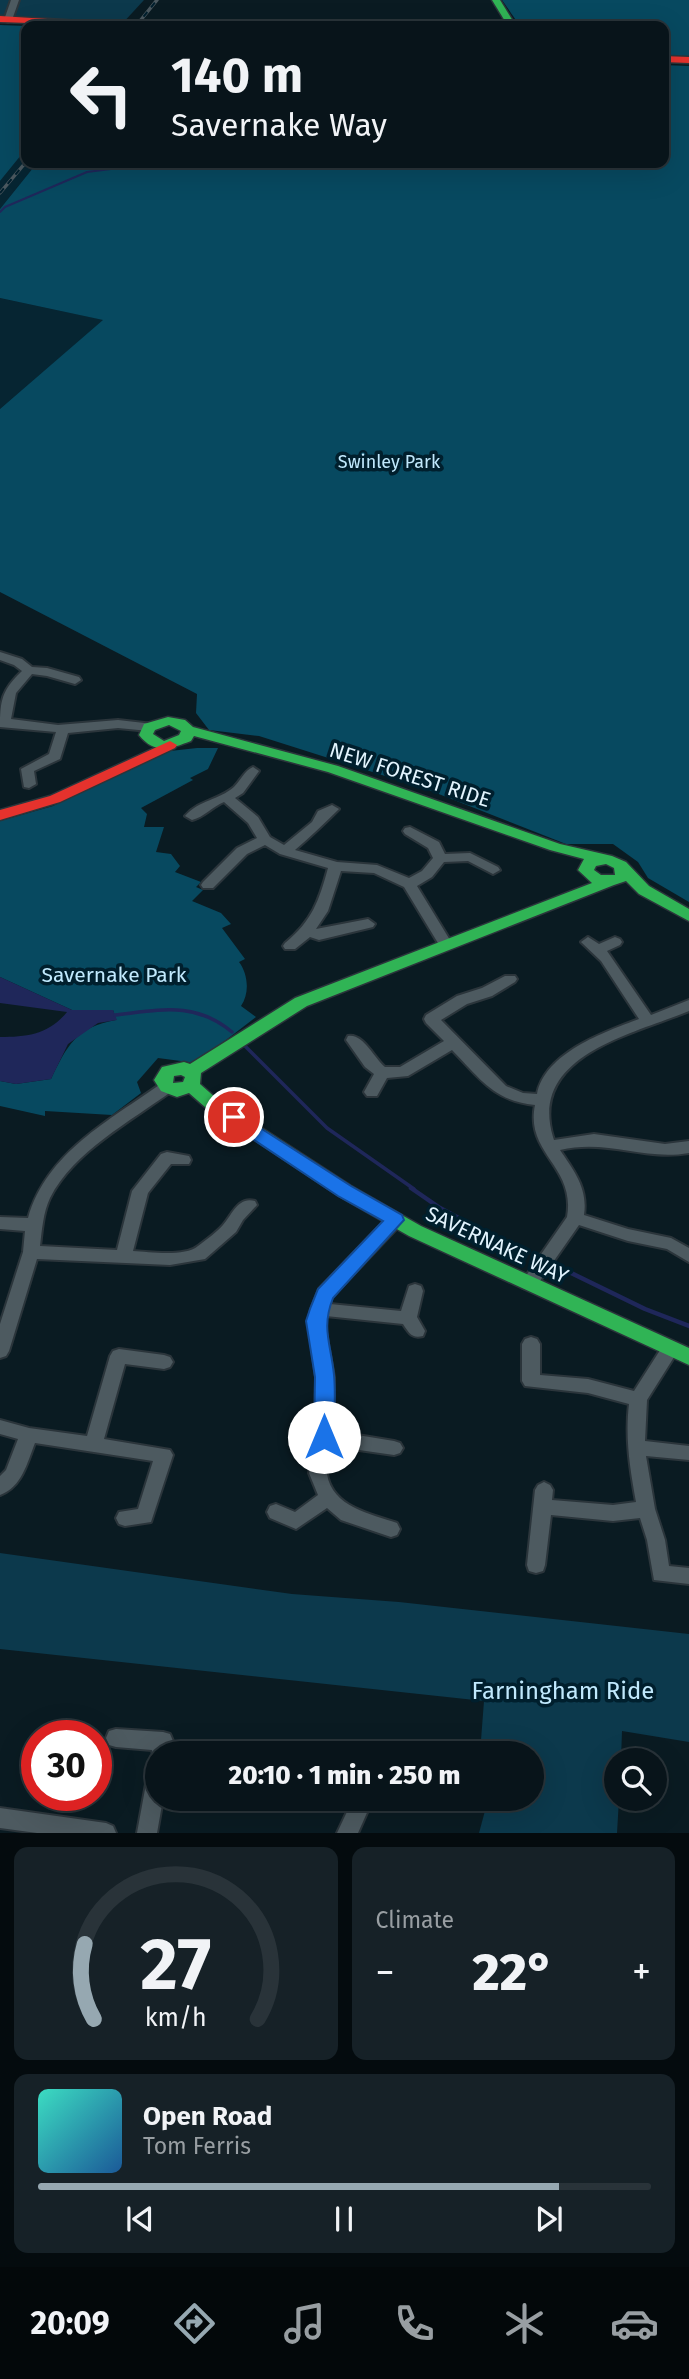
<!DOCTYPE html>
<html lang="en">
<head>
<meta charset="utf-8">
<style>
  :root { --surface:#08141a; --page:#162127; --text:#f1f3f6; --muted:#989ea2; --line:#293339; --accent:#96a8b1 }
  body { margin:0; font-family:"Fira Sans",sans-serif; background:var(--page); color:var(--text); height:100vh; display:flex; flex-direction:column; font-size:26px; white-space:nowrap }
  * { box-sizing:border-box; margin:0 }
  p { font-size:23px; color:var(--muted) }
  .icon { flex:none; width:38px; height:38px; fill:none; stroke:currentColor; stroke-width:2; stroke-linecap:round; stroke-linejoin:round }
  .map { position:relative; height:1833px; overflow:hidden }
  .drawer { display:flex; flex-direction:column; gap:14px; padding:14px; background:#040b0e; flex:1 }
  .drawer>* { flex:none }
  .guide { position:absolute; left:21px; top:21px; width:648px; height:147px; border-radius:14px; box-shadow:0 7px 28px #0002,0 0 0 2px var(--line); background:#08141a; color:var(--text); overflow:hidden }
  .fabs { position:absolute; left:604px; top:1748px; display:grid; gap:14px }
  .fabs a { display:grid; place-items:center; width:63px; height:63px; border-radius:50%; background:var(--surface); box-shadow:0 7px 28px #0002,0 0 0 2px var(--line); font-size:35px }
  .speed { position:absolute; left:21px; top:1720px; display:flex; gap:14px; font-size:35px; font-weight:700; text-align:center }
  .speed>* { display:grid; place-content:center; width:91px; height:91px; border-radius:50%; background:var(--surface); box-shadow:0 7px 28px #0002,0 0 0 2px var(--line); line-height:1 }
  .speed .limit { border:10px solid #d22; background:#fff; color:#111 }
  .pin { position:absolute; display:grid; place-items:center; width:60px; height:60px; color:#fff; margin:-30px; border:4px solid #fff; border-radius:50%; box-shadow:0 2px 7px #0007 }
  .me { position:absolute; width:77px; margin:-38px; rotate:0deg; stroke-linejoin:round; filter:drop-shadow(0 0 5px #0008) }
  .turn { display:flex; align-items:center; gap:24px; height:147px; padding:0 35px; font-size:32px }
  .turn .icon { width:91px; height:91px; stroke-width:2.5 }
  .turn b { display:block; font-size:49px; line-height:60px }
  .big { font-size:52px; font-weight:800; line-height:1.1 }
  .drawer .tile { flex:1; display:flex; flex-direction:column; justify-content:center; gap:10px; min-width:0; padding:0 24px; border-radius:14px; background:var(--page) }
  .drawer .dial { align-items:center; gap:0 }
  .dial svg { height:182px; overflow:visible; fill:none; stroke:var(--line); stroke-width:7; stroke-linecap:round; text-anchor:middle }
  .dial text { fill:var(--text); stroke:none }
  .song { display:flex; align-items:center; gap:21px }
  .cover { width:84px; height:84px; border-radius:10px; background:linear-gradient(135deg,hsl(170 70% 55%),hsl(210 70% 35%)) }
  .played { height:7px; border-radius:4px; background:linear-gradient(90deg,var(--accent) 85%,var(--line) 85%) }
  .keys { display:flex; justify-content:space-around; direction:ltr }
  .heat { display:flex; justify-content:space-between; align-items:center; font-size:38px; direction:ltr }
  .drawer .tiles { flex:1; display:grid; gap:14px; grid-template-columns:1fr 1fr }
  .tile:last-child { grid-column:span 2 }
  .trip { position:absolute; left:145px; top:1741px; width:399px; height:70px; border-radius:35px; background:var(--surface); box-shadow:0 7px 28px #0002,0 0 0 2px var(--line); font-weight:800; line-height:70px; text-align:center }
  .tabs { display:flex; height:112px; justify-content:space-around; align-items:center; background:#03080a; color:var(--muted) }
  .tabs .icon { width:49px; height:49px }
  .tabs .on { color:var(--accent) }
  .tabs b { font-size:32px; color:var(--text) }
  .map>svg:first-child { display:block }
  .built { fill:#062532 }
  .green { fill:#0c394c }
  .forest { fill:#074960 }
  .water { fill:#1f275a }
  .lines { fill:none; stroke-linecap:round; stroke-linejoin:round }
  .stream-far2 { stroke:#1f275a; stroke-width:2 }
  .stream-far1 { stroke:#1f275a; stroke-width:3.5 }
  .stream { stroke:#1f275a; stroke-width:4.5 }
  .street-casing { stroke:#2b353b; stroke-width:4 }
  .fast-casing { stroke:#2b353b; stroke-width:3 }
  .jam-casing { stroke:#2b353b; stroke-width:3 }
  .street { fill:#4d5a60; fill-rule:evenodd }
  .fast { fill:#30b455; fill-rule:evenodd }
  .jam { fill:#e5322d; fill-rule:evenodd }
  .rail-casing { stroke:#4a575e; stroke-width:3.5 }
  .rail { stroke:#001f2d; stroke-width:2; stroke-dasharray:6; stroke-linecap:butt }
  .route { fill:#1a73e8; stroke:#114b97; stroke-width:2 }
  .labels { text-anchor:middle; stroke-width:7; stroke-linejoin:round; paint-order:stroke }
  .far-park-label { font-size:18px; fill:#c0e9fd; stroke:#001f2d }
  .street-label { font-size:21px; fill:#e2f4fe; stroke:#001f2d }
  .park-label { font-size:21px; fill:#c0e9fd; stroke:#001f2d }
  .near-park-label { font-size:24px; fill:#c0e9fd; stroke:#001f2d }
</style>
</head>
<body>
<div class="map">
<svg width="689" height="1833" viewBox="0 0 689 1833">
  <rect width="100%" height="100%" fill="#0a1b22"/>
  <g class="built">
    <polygon points="26,149 26,163 37,163 0,209 0,181"/>
    <polygon points="0,298 104,320 0,409"/>
  </g>
  <g class="green">
    <polygon points="0,0 144,0 121,25 0,17"/>
    <polygon points="0,1553 292,1594 399,1602 689,1634 689,1742 622,1731 621,1760 616,1760 616,1799 619,1799 617,1833 479,1833 486,1807 503,1800 475,1807 476,1799 532,1799 532,1754 480,1753 484,1701 0,1649"/>
  </g>
  <g class="forest">
    <polygon points="502,0 689,0 689,58 663,57 663,26 520,26"/>
    <polygon points="0,25 26,26 26,149 0,181"/>
    <polygon points="663,65 689,66 689,902 648,878 638,862 613,844 566,844 426,789 259,736 209,730 196,713 197,694 0,592 0,409 103,320 0,298 0,209 37,163 663,163"/>
    <path d="M 197,748 L 218,748 L 208,769 L 190,778 L 193,780 L 141,808 L 147,814 L 144,827 L 164,827 L 156,852 L 171,854 L 180,866 L 175,872 L 201,882 L 196,887 L 203,890 L 192,901 L 221,913 L 231,924 L 222,928 L 245,959 L 239,962 C 248,974 250,993 241,1006 L 256,1017 L 196,1063 L 158,1058 L 137,1082 L 141,1093 L 112,1115 L 45,1111 L 45,1116 L 0,1106 L 0,1081 L 16,1084 L 51,1079 C 67,1046 76,1027 116,1020 L 113,1010 L 72,1010 L 0,977 L 0,821 L 53,806 L 161,752 Z"/>
  </g>
  <path class="water" d="M 0,977 L 72,1010 L 113,1010 L 117,1020 L 98,1023 L 68,1044 L 51,1079 L 16,1084 L 0,1081 L 0,1037 C 28,1037 49,1034 67,1012 L 0,1003 Z"/>
  <g class="lines">
    <polyline class="stream-far2" points="0,212 5,207 87,172 159,163"/>
    <g class="stream-far1">
      <path d="M 115,1015 C 160,1010 195,1001 232,1032"/>
      <polyline points="245,1046 327,1128 414,1189"/>
    </g>
    <g class="stream">
      <polyline points="411,1188 440,1208 522,1252"/>
      <polyline points="567,1271 645,1309 689,1326"/>
    </g>
    <defs>
      <g id="street">
        <polygon points="11,0 19,0 12,20 8,22 4,20"/>
        <path d="M 0,652 L 22,659 L 32,667 L 47,668 L 79,677 L 81,680 L 75,684 L 47,676 L 32,674 L 16,693 L 11,719 L 58,725 L 118,720 L 153,724 L 155,727 L 149,731 L 118,728 L 68,733 L 60,759 L 34,771 L 36,784 L 29,788 L 24,787 L 21,769 L 49,754 L 56,732 L 0,727 C 0,700 2,690 22,671 L 14,665 L 0,660 Z"/>
        <path d="M 253,767 L 259,771 L 243,793 L 235,798 L 258,817 L 270,837 L 284,845 L 312,822 L 318,811 L 332,805 L 339,809 C 325,823 311,836 295,850 L 337,862 L 377,865 L 409,878 L 422,871 L 433,858 L 428,848 L 405,834 L 403,831 L 405,828 L 410,827 L 439,842 L 445,854 L 470,853 L 498,867 L 500,870 L 493,874 L 468,861 L 444,862 L 432,877 L 417,886 L 453,945 L 451,948 L 441,948 L 404,887 L 374,873 L 341,871 L 328,911 L 316,929 L 368,919 L 375,924 L 373,927 L 319,940 L 310,937 L 295,949 L 285,949 L 283,946 L 285,943 C 312,921 319,901 328,868 L 280,854 L 265,845 L 247,854 L 213,888 L 203,888 L 201,885 L 203,882 L 237,848 L 257,838 L 248,823 L 224,802 C 212,807 204,817 192,820 L 185,816 C 199,800 219,800 234,787 C 241,780 244,771 253,767 Z"/>
        <path d="M 588,937 L 599,944 L 615,937 L 620,939 L 622,942 L 620,945 L 607,951 L 651,1015 L 689,1000 L 689,1011 C 634,1034 528,1055 553,1137 L 554,1140 L 594,1134 L 665,1144 L 689,1141 L 689,1153 C 644,1161 608,1139 560,1150 C 574,1171 588,1188 584,1215 L 628,1229 L 671,1238 L 689,1248 L 689,1262 L 667,1249 L 628,1241 L 579,1225 L 535,1288 L 529,1289 L 523,1288 L 521,1283 L 567,1217 C 576,1166 525,1154 535,1105 C 493,1101 479,1077 452,1050 L 408,1076 L 387,1078 L 377,1096 L 367,1096 L 364,1092 L 374,1074 L 365,1067 L 346,1040 L 348,1036 C 363,1033 374,1058 385,1067 L 400,1067 L 444,1041 L 426,1023 L 424,1019 L 426,1015 L 457,996 L 482,988 L 505,976 L 515,976 L 517,979 L 515,982 L 492,996 L 467,1004 L 441,1020 L 506,1086 L 523,1093 L 537,1094 C 545,1053 604,1032 639,1019 L 601,961 L 581,942 Z"/>
        <path d="M 167,1082 L 172,1083 L 175,1087 L 172,1091 C 131,1121 73,1152 50,1198 C 43,1213 42,1230 40,1246 L 117,1250 L 132,1191 L 161,1154 L 167,1152 L 189,1156 L 191,1160 L 189,1164 L 171,1164 L 148,1193 L 133,1251 C 150,1252 185,1257 198,1246 C 206,1240 216,1233 223,1225 C 232,1215 238,1196 255,1201 L 257,1205 L 243,1220 L 236,1232 L 205,1259 L 170,1265 L 37,1259 L 9,1351 L 6,1356 L 0,1358 L 0,1324 L 23,1252 L 25,1231 L 0,1229 L 0,1217 L 28,1218 C 47,1152 109,1121 162,1083 Z"/>
        <path d="M 395,1214 L 401,1216 L 403,1220 L 401,1224 L 332,1297 L 330,1304 L 401,1311 L 409,1286 L 415,1284 L 421,1286 L 423,1291 L 417,1317 L 425,1331 L 423,1336 C 412,1339 409,1333 403,1324 L 326,1316 L 324,1321 L 334,1377 L 333,1431 L 394,1441 L 400,1443 L 403,1448 L 400,1453 L 394,1455 L 331,1446 C 330,1454 326,1465 327,1474 C 332,1507 371,1514 397,1523 L 400,1529 L 397,1535 L 391,1537 L 341,1520 L 327,1508 L 296,1529 L 270,1518 L 267,1512 L 270,1506 L 276,1504 L 295,1512 L 318,1495 L 309,1473 L 315,1437 L 316,1377 L 308,1321 L 311,1309 L 319,1289 L 389,1216 Z"/>
        <path d="M 531,1337 L 537,1339 L 540,1344 L 540,1375 L 588,1379 L 634,1391 L 664,1344 L 670,1342 L 676,1344 L 679,1349 L 676,1354 L 647,1400 L 645,1441 L 689,1446 L 689,1460 L 646,1456 L 655,1509 L 665,1540 L 669,1566 L 689,1568 L 689,1584 L 654,1580 L 647,1540 L 640,1518 L 613,1521 L 551,1515 L 545,1565 L 543,1571 L 536,1573 L 529,1571 L 527,1565 L 535,1490 L 538,1485 L 544,1482 L 550,1485 L 553,1490 L 552,1500 L 613,1505 L 636,1502 C 630,1469 625,1438 629,1404 L 588,1393 L 525,1386 L 522,1381 L 522,1344 L 525,1339 Z"/>
        <path d="M 119,1349 L 164,1355 L 170,1357 L 173,1362 L 170,1367 L 164,1369 L 125,1364 L 104,1439 L 170,1450 L 173,1455 L 151,1522 L 125,1526 L 119,1524 L 116,1518 L 119,1512 L 138,1509 L 153,1461 L 35,1443 C 27,1463 22,1487 0,1495 L 0,1476 L 6,1470 L 18,1439 L 0,1434 L 0,1420 L 29,1428 L 87,1436 L 110,1356 L 113,1351 Z"/>
        <polygon points="116,1729 163,1732 170,1734 173,1741 171,1754 158,1754 158,1762 154,1761 152,1750 116,1747 109,1745 106,1738 109,1731"/>
        <polygon points="158,1764 158,1799 163,1799 157,1833 137,1833 148,1773 151,1766"/>
        <polygon points="353,1799 373,1799 358,1833 337,1833"/>
        <polygon points="0,1808 106,1823 113,1826 116,1833 37,1833 0,1828"/>
      </g>
      <g id="fast">
        <polygon points="492,0 500,0 516,26 508,26"/>
        <path d="M 168,717 L 185,720 L 193,727 L 338,766 L 560,844 L 612,856 L 626,862 L 649,886 L 689,909 L 689,921 L 639,894 L 626,881 L 614,885 L 307,1006 L 201,1073 L 200,1084 L 217,1099 L 351,1186 L 421,1226 L 689,1348 L 689,1365 L 409,1236 L 339,1196 L 205,1107 L 189,1093 L 177,1097 L 161,1091 L 154,1080 L 162,1067 L 184,1062 L 190,1064 L 295,998 L 592,883 L 578,870 L 584,859 L 550,850 L 328,772 L 194,736 L 191,741 C 170,749 155,755 139,735 L 144,724 ZM 169,725 L 181,731 L 179,735 L 164,741 L 153,734 L 155,730 ZM 606,864 L 614,868 L 615,875 L 601,875 L 594,870 L 596,866 ZM 181,1075 L 185,1077 L 183,1082 L 173,1083 L 174,1076 Z"/>
      </g>
      <g id="jam">
        <polygon points="0,16 111,23 115,26 0,22"/>
        <polygon points="663,56 689,57 689,63 663,62"/>
        <polygon points="170,741 177,745 175,748 60,802 0,820 0,810 50,796"/>
      </g>
    </defs>
    <use href="#street" class="street-casing"/>
    <use href="#fast" class="fast-casing"/>
    <use href="#jam" class="jam-casing"/>
    <use href="#street" class="street"/>
    <use href="#fast" class="fast"/>
    <use href="#jam" class="jam"/>
    <defs>
      <g id="rail">
        <polyline points="136,26 157,0"/>
        <polyline points="0,193 26,162"/>
      </g>
    </defs>
    <use href="#rail" class="rail-casing"/>
    <use href="#rail" class="rail"/>
  </g>
  <path class="route" d="M 234,1111 L 351,1186 L 402,1215 L 404,1220 L 333,1298 C 321,1328 331,1344 334,1375 C 336,1395 334,1416 334,1437 L 331,1442 L 324,1445 L 317,1442 L 314,1437 L 315,1377 L 306,1321 L 310,1309 L 318,1289 L 383,1221 L 338,1196 L 227,1122 L 225,1117 L 227,1113 Z"/>
  <g class="labels">
    <g class="far-park-label">
      <text x="389" y="468">Swinley Park</text>
    </g>
    <g class="street-label">
      <text transform="translate(410 775) rotate(18)" y="7">NEW FOREST RIDE</text>
      <text transform="translate(497 1245) rotate(25)" y="7">SAVERNAKE WAY</text>
    </g>
    <g class="park-label">
      <text x="114" y="982">Savernake Park</text>
    </g>
    <g class="near-park-label">
      <text x="563" y="1699">Farningham Ride</text>
    </g>
  </g>
</svg>
<div class="fabs">
<a><svg class="icon" aria-label="search" viewBox="0 0 24 24"><circle cx="10" cy="10" r="6"/><path d="M15 15l6 6"/></svg></a>
</div>
<div class="speed"><div class="limit">30</div></div>
<div class="pin" style="left:234px;top:1117px;background:#d93025"><svg class="icon" aria-label="arrive" viewBox="0 0 24 24"><path d="M6 21V4h12l-3 4 3 4H6"/></svg></div>
<svg class="me" style="left:324px;top:1437px" viewBox="-20 -20 40 40"><circle r="19" fill="#fff"/><path d="M0-13L10 11 0 6-10 11z" fill="#1a73e8"/></svg>
<div class="trip">20:10 · 1 min · 250 m</div>
<div class="guide">
<div class="turn"><svg class="icon" aria-label="left" viewBox="0 0 24 24"><path d="M17 20v-9H6M10 6l-5 5 5 5"/></svg><div><b>140 m</b>Savernake Way</div></div>
</div>
</div>
<section class="drawer">
<div class="tiles">
<div class="tile dial"><svg viewBox="0 0 100 80">
<path d="M14 69A42 42 0 1 1 86 69"/>
<path d="M14 69A42 42 0 0 1 10 36" stroke="#96a8b1"/>
<text x="50" y="56" font-size="32" font-weight="700">27</text>
<text x="50" y="72" font-size="11">km/h</text>
</svg></div>
<div class="tile"><p>Climate</p>
<div class="heat"><a>−</a><b class="big">22°</b><a>+</a></div>
</div>
<div class="tile">
<div class="song"><i class="cover"></i><div><b>Open Road</b><p>Tom Ferris</p></div></div>
<div class="played"></div>
<div class="keys"><svg class="icon" aria-label="previous" viewBox="0 0 24 24"><path d="M18 5L8 12l10 7zM5 5v14"/></svg><svg class="icon" aria-label="pause" viewBox="0 0 24 24"><path d="M8 5v14M16 5v14"/></svg><svg class="icon" aria-label="next" viewBox="0 0 24 24"><path d="M6 5l10 7-10 7zM19 5v14"/></svg></div>
</div>
</div>
</section>
<nav class="tabs">
<b>20:09</b>
<svg class="icon on" aria-label="directions" viewBox="0 0 24 24"><path d="M12 3l9 9-9 9-9-9zM9 14v-3h6M13 9l2 2-2 2"/></svg>
<svg class="icon" aria-label="music" viewBox="0 0 24 24"><path d="M9 18V5l10-2v13"/><circle cx="6" cy="18" r="3"/><circle cx="16" cy="16" r="3"/></svg>
<svg class="icon" aria-label="phone" viewBox="0 0 24 24"><path d="M5 4h4l2 5-3 2q2 4 5 5l2-3 5 2v4C11 20 4 13 5 4z"/></svg>
<svg class="icon" aria-label="climate" viewBox="0 0 24 24"><path d="M12 3v18M4 7l16 10M4 17L20 7"/></svg>
<svg class="icon" aria-label="car" viewBox="0 0 24 24"><path d="M5 17H2v-5l4-1 3-4h7l3 4 3 1v5h-3M9 17h6M6 11h13"/><circle cx="7" cy="17" r="2"/><circle cx="17" cy="17" r="2"/></svg>
</nav>
</body>
</html>
